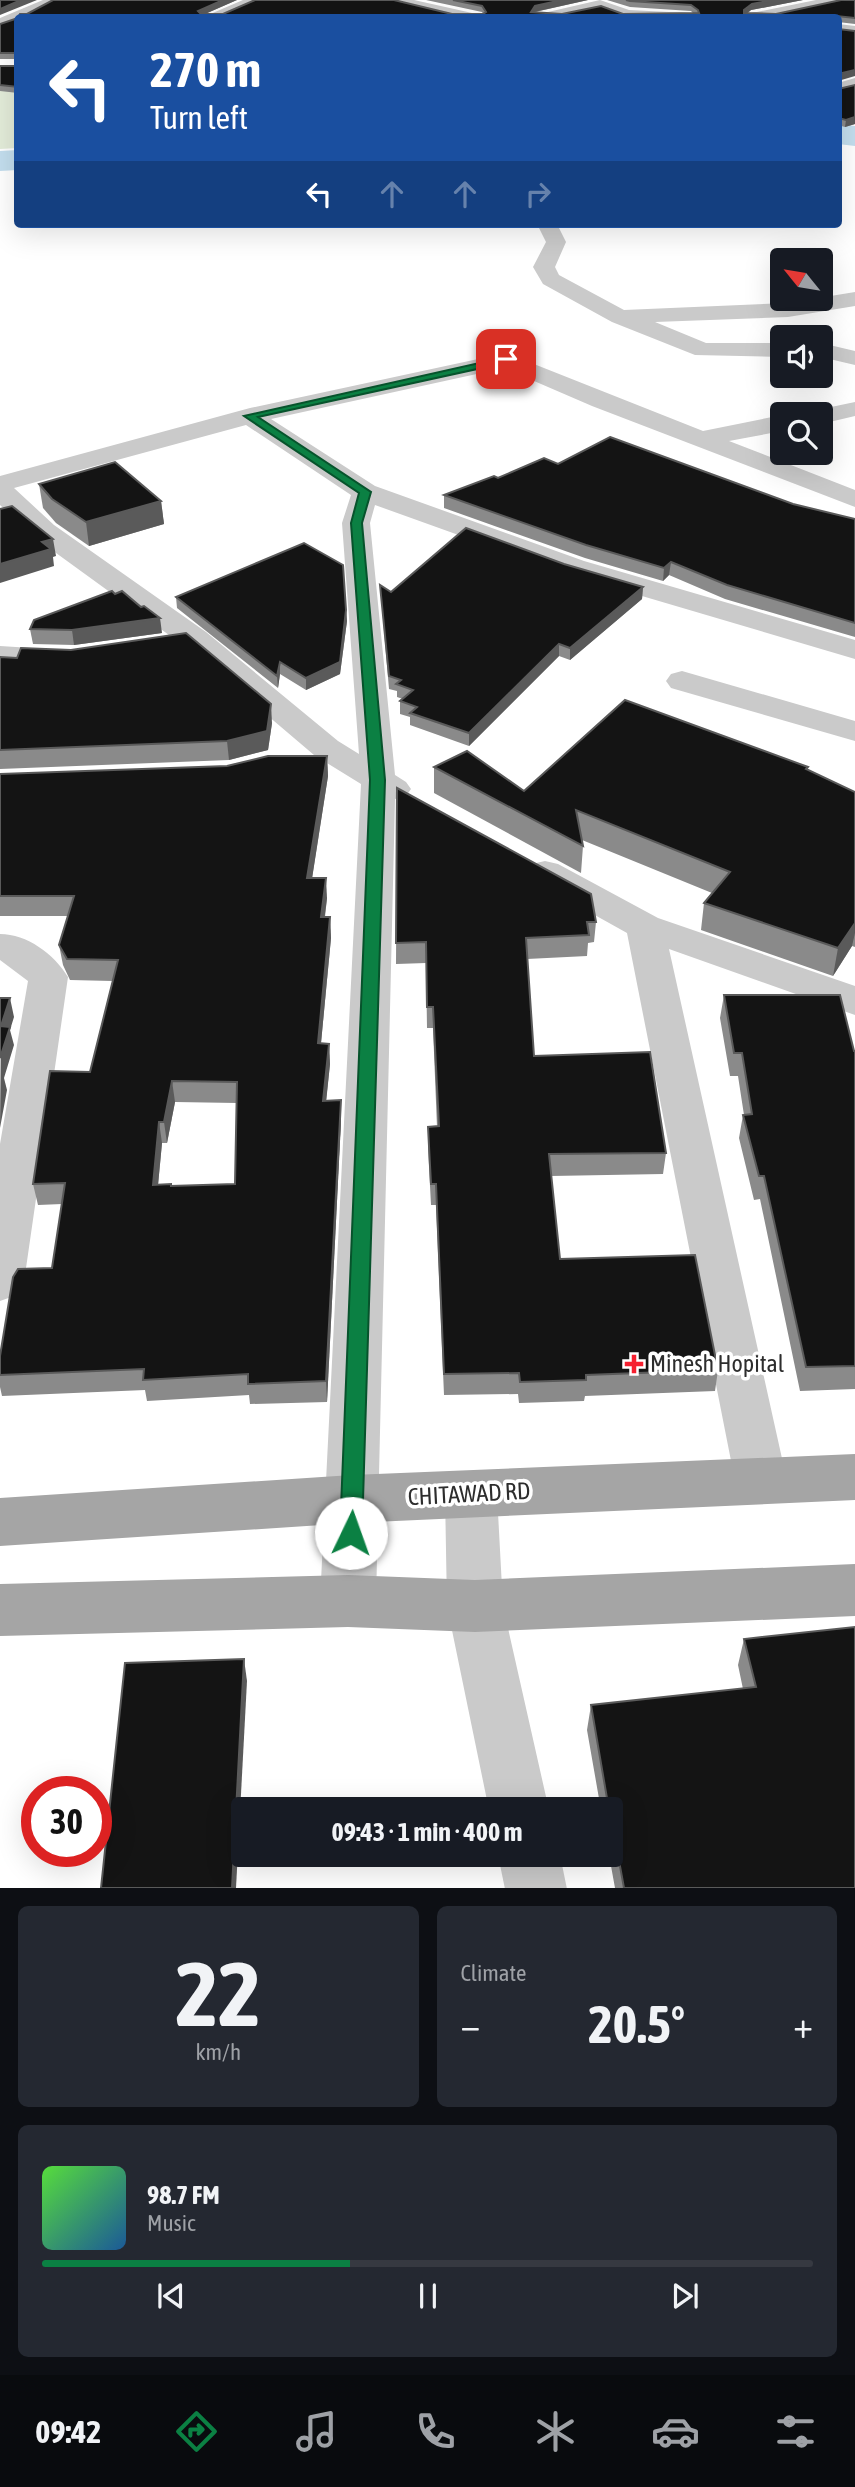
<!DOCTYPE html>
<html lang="en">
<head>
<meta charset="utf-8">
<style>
  :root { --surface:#171b24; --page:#242831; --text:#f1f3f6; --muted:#9ea1a6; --line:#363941; --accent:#0b8043 }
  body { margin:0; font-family:"Asap Condensed",sans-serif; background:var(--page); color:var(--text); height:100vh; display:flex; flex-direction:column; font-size:26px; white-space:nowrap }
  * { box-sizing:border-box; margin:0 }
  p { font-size:23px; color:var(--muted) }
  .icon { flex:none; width:38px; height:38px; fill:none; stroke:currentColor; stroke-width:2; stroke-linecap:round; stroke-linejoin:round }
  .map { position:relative; height:1888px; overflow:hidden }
  .drawer { display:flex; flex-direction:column; gap:18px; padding:18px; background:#0d0f14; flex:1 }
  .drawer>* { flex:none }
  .top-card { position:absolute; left:14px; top:14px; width:828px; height:214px; border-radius:7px; box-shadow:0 7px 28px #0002; background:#1a4fa0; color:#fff; overflow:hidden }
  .needle { width:46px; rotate:300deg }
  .tools { position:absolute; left:770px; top:248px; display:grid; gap:14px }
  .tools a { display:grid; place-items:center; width:63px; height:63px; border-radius:7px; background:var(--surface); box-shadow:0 7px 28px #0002; font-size:35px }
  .speed { position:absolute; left:21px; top:1776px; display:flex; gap:14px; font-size:35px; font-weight:700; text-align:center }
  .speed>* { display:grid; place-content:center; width:91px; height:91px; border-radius:50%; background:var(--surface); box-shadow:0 7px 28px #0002; line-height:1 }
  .speed .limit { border:10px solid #d22; background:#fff; color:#111 }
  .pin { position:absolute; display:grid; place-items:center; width:60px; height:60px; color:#fff; margin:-30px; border-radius:14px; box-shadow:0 4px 10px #0006 }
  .me { position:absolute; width:77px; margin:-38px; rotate:3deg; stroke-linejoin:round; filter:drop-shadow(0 0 5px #0008) }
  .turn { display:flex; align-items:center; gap:24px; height:147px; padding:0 21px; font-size:32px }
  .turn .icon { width:91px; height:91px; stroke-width:2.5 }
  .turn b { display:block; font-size:49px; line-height:60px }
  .lanes { display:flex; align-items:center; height:66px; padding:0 21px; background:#0003; justify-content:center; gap:35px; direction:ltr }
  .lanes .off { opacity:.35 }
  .big { font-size:52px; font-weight:700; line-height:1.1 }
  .drawer .widget { flex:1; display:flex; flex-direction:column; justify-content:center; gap:10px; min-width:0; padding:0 24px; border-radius:10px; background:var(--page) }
  .drawer .dial { align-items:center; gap:0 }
  .dial b { font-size:91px; line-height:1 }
  .song { display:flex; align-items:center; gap:21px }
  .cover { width:84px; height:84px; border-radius:10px; background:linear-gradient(135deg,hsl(110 70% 55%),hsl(210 70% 35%)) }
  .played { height:7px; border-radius:4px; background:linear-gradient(90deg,var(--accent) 40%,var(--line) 40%) }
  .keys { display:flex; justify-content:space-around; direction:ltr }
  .heat { display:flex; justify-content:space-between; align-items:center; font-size:38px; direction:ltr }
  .drawer .tiles { flex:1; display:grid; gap:18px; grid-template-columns:1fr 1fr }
  .widget:last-child { grid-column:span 2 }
  .trip { position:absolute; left:231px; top:1797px; width:392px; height:70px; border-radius:7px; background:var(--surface); box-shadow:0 7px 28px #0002; font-weight:700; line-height:70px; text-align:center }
  .tabs { display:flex; height:112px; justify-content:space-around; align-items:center; background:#090b0e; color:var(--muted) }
  .tabs .icon { width:49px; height:49px }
  .tabs .active { color:var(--accent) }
  .tabs b { font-size:32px; color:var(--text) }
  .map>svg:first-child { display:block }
  .green { fill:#e3ecd9 }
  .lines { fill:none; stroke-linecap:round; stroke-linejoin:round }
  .river { fill:#c3deee; fill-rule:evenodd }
  .minor { fill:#cacaca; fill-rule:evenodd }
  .major { fill:#a5a5a5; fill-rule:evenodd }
  .wall { fill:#8a8a8a; fill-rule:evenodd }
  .shaded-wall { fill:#5a5a5a }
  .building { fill:#141414; stroke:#5a5a5a; stroke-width:2; fill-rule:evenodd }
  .route { fill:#0b8043; stroke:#07532c; stroke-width:2 }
  .poi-dot { fill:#f51f2f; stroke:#fff; stroke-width:2.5 }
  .labels { text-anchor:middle; stroke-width:7; stroke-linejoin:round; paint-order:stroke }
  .near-poi-label { font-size:24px; fill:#2d2d2d; stroke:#fff; text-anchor:start }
  .near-street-label { font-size:24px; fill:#2d2d2d; stroke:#fff }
</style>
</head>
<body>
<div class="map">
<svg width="855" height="1889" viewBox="0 0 855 1889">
  <rect width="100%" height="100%" fill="#fff"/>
  <polygon class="green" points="17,86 17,148 0,149 0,89"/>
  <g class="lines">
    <g class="river">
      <polygon points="838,124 855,126 855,146 838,144"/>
      <polygon points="18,150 18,170 0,171 0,151"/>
    </g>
    <g class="minor">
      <polygon points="43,0 62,0 27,18 18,18 18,22 0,29 0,18"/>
      <polygon points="243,0 263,0 223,18 201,18"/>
      <polygon points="387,0 414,0 481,15 483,18 453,18 389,3"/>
      <polygon points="600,0 629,10 689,13 696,18 623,18 601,9 562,18 533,18 535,15"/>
      <polygon points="816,0 844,0 842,3 775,18 745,18 752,13"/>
      <polygon points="838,24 855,26 855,36 838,34"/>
      <polygon points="855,78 855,89 838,94 838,83"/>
      <polygon points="537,224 557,224 566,242 555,267 559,275 624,310 788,303 855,292 855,306 788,317 655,322 706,343 782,343 782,357 695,355 612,322 543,284 533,267 546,242"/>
      <polygon points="821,343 855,351 855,365 821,357"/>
      <path d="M 506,353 L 703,431 L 782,415 L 782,431 L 729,441 L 855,490 L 855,507 L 592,406 L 504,368 L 271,419 L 375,486 L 584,561 L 855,640 L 855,659 L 564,573 L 375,505 L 370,523 L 395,775 L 406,782 L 411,789 L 406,796 L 395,799 L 376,1601 L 367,1619 L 348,1627 L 329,1619 L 320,1601 L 361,784 L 314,755 L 189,649 L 169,653 L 158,651 L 154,644 L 158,637 L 169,635 L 34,537 L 0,505 L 0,476 L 250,408 ZM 246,425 L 351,495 L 342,523 L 359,754 L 338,741 L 206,632 L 54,525 L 14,488 Z"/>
      <polygon points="855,402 855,416 821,424 821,415 809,415 812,411"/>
      <path d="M 0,646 L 79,651 L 84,658 L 79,665 C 53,671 26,668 0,664 Z"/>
      <polygon points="682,671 855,721 855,741 671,688 666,681 671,674"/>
      <polygon points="545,861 558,864 658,918 855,986 855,1015 669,949 787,1481 779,1497 761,1504 743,1497 735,1481 627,933 532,880 527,872 532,864"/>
      <path d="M 0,934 C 27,934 54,954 68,977 L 24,1282 L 17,1295 L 0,1301 L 0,1144 L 28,981 L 0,960 Z"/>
      <polygon points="471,1471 490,1477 497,1494 503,1606 549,1810 489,1810 447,1606 445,1494 452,1477"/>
      <polygon points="498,1855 560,1855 567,1889 505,1889"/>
    </g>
    <g class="major">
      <polygon points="855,1454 855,1500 352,1523 0,1546 0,1498 352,1475"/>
      <polygon points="855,1564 855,1616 475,1632 348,1627 0,1636 0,1584 348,1575 475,1580"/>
    </g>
  </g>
  <g class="wall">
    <polygon points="237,0 205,14 483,14 482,12 426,0 588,0 535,12 562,14 694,14 691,11 630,7 607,0 803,0 751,10 747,14 776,14 855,0 855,24 838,22 838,18 18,18 27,14"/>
    <polygon points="18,18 18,59 0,59 0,24"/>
    <polygon points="0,66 18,66 18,93 0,91"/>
    <polygon points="855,85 855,124 845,127 838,125 838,89"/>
    <polygon points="558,464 793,504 855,519 855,637 725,599 669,575 663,581 585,558 444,508 444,495 498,478"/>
    <polygon points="39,484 161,501 164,524 89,546 56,523 43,508"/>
    <polygon points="564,564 643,587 642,599 570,660 559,656 469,746 410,725 410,717 400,714 400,701 403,699 397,697 397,691 389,689 380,585 391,592"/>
    <polygon points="176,597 346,610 347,621 340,674 306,690 280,674 278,688 177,608"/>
    <polygon points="30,629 162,633 74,645 33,644"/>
    <polygon points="0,657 272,723 268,750 229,760 0,769"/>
    <path d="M 327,756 L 328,776 L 312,878 L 327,898 L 325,917 L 330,917 L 331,938 L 321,1043 L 329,1044 L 330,1064 L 326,1101 L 341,1100 L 341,1121 L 327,1402 L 250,1404 L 249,1395 L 147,1401 L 145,1390 L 2,1396 L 0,1387 L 0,1356 L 52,1268 L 62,1204 L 38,1205 L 33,1184 L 90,1072 L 113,981 L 70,980 L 63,965 L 59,945 L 68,916 L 0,916 L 0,774 L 227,766 ZM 175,1102 L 237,1103 L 235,1184 L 171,1186 L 158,1185 L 162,1143 L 167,1143 Z"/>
    <polygon points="434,767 524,791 807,770 855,792 855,947 852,946 833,976 701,930 704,903 712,893 582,840 583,846 581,873 434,793"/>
    <polygon points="397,788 596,922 594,942 588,943 587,956 527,959 534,1056 666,1153 663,1174 551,1176 560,1259 718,1370 715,1391 585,1396 584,1401 519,1403 518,1394 444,1395 436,1205 431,1205 428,1148 428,1127 437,1127 433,1028 427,1028 426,963 396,964"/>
    <polygon points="724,995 855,1051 855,1389 800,1391 760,1199 754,1200 739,1138 743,1115 744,1115 738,1076 730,1076 720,1018"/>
    <polygon points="744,1639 855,1888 615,1888 609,1855 611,1855 611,1810 601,1810 587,1730 591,1705 743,1689 738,1665"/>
  </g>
  <g class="shaded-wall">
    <polygon points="21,0 37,0 0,15 0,9"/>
    <polygon points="223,0 237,0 198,17 198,11"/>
    <polygon points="562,0 588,0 534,12 531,12 535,6"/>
    <polygon points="773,0 803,0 751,10 743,16 744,10 752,4"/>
    <polygon points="855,70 855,76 838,81 838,74"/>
    <polygon points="855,117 855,124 845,127 846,120"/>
    <polygon points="161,501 164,524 89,546 86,522"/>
    <polygon points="53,539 56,556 53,557 54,566 0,583 0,564 42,542"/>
    <polygon points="671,562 669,575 663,581 664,568"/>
    <polygon points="643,587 642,599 570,660 570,648"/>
    <polygon points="346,610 347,621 340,674 306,690 306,678"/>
    <polygon points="160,618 162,633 74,645 72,630"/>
    <polygon points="559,644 559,656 469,746 469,733"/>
    <polygon points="280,662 280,674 278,688 277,676"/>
    <polygon points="271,704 272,723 268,750 229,760 227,741"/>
    <polygon points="327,756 328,776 309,898 307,878"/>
    <polygon points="326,878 327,898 322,937 321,917"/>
    <polygon points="330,917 331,938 319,1064 318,1043"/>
    <polygon points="855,923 855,933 852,946 833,976 838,948"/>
    <polygon points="10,998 14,1017 10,1030 14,1045 4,1078 7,1090 0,1128 1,1026"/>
    <polygon points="329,1044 330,1064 324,1122 323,1101"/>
    <polygon points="172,1081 175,1102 167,1143 164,1122"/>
    <polygon points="341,1100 341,1121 327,1402 326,1381"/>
    <polygon points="159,1122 162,1143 156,1206 153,1185"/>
    <polygon points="244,1659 247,1681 236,1888 232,1888"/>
  </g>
  <g class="building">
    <polygon points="0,0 21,0 0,9"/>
    <polygon points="53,0 223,0 198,11 201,14 223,14 255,0 394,0 452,14 483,14 486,12 482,6 453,0 562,0 535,6 531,12 562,14 601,6 623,14 699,13 698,10 691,5 630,1 626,0 773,0 752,4 744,10 744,13 776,14 841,0 855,0 855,18 837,16 837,18 18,18 20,14 27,14"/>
    <polygon points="18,18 18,53 0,53 0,24"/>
    <polygon points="838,29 855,31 855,70 838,74"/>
    <polygon points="0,66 18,66 18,87 0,85"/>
    <polygon points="855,85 855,117 846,120 838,118 838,89"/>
    <polygon points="610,437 793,504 855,519 855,623 727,585 671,562 664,568 586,545 444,495 494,476 498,478 544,458 558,464"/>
    <polygon points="115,462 161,501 86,522 52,499 39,484"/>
    <polygon points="12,506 53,539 42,542 51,549 0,564 0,509"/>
    <polygon points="466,528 564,564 643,587 570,648 559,644 469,733 410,713 417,707 400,701 413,690 396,684 401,680 389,676 380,585 391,592"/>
    <polygon points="304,543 343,565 346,610 340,662 306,678 280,662 277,676 176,597"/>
    <polygon points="112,591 115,594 122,591 141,607 144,606 160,618 72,630 30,629 34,620"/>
    <polygon points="186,633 271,704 267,731 227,741 0,750 0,657 17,658 21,648 71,650"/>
    <polygon points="625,700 808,767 806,769 855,792 855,923 838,948 704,903 730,872 576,810 583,846 434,767 467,751 524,791"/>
    <path d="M 268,756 L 327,756 L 307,878 L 326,878 L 321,917 L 330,917 L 318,1043 L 329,1044 L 323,1101 L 341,1100 L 326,1381 L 248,1384 L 248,1374 L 143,1380 L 144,1369 L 0,1375 L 0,1356 L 13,1277 L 18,1269 L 52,1268 L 65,1183 L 33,1184 L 50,1071 L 90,1072 L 118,960 L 67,959 L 59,945 L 74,896 L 0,896 L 0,774 L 227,766 ZM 172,1081 L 237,1082 L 235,1184 L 171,1186 L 171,1184 L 153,1185 L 159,1122 L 164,1122 Z"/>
    <polygon points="397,788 591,894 596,922 587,922 589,935 526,938 534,1056 650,1052 666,1153 549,1154 560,1259 695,1255 718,1370 586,1375 586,1380 520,1382 519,1373 444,1374 436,1184 431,1184 428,1127 439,1126 433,1007 427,1007 426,942 396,943"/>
    <polygon points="724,995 840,995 854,1051 855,1051 855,1366 806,1367 764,1176 759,1176 743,1115 752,1114 742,1053 734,1053"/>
    <polygon points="0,998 10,998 1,1026 10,1027 0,1058"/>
    <polygon points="855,1627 855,1888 624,1888 611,1817 611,1810 609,1810 591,1705 756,1687 744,1639"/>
    <polygon points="244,1659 232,1888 101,1888 125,1663"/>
  </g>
  <polygon class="route" points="506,357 511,359 509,362 258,417 371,492 362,523 385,780 362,1533 359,1540 351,1543 343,1540 340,1533 370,780 351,523 359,493 244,416"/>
  <path class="poi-dot" d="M630.5 1353.5h7v7h7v7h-7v7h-7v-7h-7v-7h7z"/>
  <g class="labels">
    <g class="near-poi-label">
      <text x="650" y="1372">Minesh Hopital</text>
    </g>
    <g class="near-street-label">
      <text transform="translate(469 1494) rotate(-3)" y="8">CHITAWAD RD</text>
    </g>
  </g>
</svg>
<div class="tools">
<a><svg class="needle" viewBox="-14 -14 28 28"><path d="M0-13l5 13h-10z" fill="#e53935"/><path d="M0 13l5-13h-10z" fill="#9ea1a6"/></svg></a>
<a><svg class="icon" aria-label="sound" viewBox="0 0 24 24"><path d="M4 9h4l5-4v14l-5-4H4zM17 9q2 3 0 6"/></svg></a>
<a><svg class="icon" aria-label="search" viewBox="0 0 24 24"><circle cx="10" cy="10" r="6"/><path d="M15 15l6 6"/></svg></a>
</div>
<div class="speed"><div class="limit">30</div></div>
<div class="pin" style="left:506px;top:359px;background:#d93025"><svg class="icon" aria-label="arrive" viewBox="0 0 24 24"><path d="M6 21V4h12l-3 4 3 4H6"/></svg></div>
<svg class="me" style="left:351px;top:1533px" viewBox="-20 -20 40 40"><circle r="19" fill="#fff"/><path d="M0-13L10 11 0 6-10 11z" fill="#0b8043"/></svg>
<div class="trip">09:43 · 1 min · 400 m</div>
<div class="top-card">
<div class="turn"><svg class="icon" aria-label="left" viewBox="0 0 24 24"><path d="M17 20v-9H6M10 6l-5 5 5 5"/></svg><div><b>270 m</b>Turn left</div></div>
<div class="lanes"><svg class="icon" aria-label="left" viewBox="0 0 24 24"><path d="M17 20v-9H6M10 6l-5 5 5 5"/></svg><svg class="icon off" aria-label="ahead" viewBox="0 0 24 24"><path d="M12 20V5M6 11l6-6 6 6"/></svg><svg class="icon off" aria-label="ahead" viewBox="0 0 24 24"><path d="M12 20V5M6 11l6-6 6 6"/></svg><svg class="icon off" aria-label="right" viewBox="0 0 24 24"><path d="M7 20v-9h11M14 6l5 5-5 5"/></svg></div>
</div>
</div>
<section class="drawer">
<div class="tiles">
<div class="widget dial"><b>22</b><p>km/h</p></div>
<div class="widget"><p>Climate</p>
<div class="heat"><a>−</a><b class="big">20.5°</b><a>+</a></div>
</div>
<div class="widget">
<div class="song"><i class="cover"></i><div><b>98.7 FM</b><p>Music</p></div></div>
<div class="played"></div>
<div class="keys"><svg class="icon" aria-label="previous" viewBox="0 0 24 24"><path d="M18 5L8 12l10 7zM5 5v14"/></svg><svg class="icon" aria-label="pause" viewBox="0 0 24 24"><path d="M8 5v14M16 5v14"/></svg><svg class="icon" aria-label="next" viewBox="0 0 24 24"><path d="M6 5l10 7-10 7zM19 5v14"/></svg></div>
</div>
</div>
</section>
<nav class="tabs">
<b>09:42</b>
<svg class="icon active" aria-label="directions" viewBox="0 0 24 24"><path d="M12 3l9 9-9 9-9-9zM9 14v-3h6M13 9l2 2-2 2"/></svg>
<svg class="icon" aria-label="music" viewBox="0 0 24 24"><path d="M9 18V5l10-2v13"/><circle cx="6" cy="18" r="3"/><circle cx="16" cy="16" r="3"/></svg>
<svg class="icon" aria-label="phone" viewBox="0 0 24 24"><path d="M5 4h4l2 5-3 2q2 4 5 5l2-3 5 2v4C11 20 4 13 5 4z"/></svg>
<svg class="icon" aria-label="climate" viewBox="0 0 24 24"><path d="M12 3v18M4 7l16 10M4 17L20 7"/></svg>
<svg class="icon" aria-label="car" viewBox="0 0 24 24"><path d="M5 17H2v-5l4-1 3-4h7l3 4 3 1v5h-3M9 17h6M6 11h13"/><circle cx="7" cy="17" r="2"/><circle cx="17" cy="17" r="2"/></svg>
<svg class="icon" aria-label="filters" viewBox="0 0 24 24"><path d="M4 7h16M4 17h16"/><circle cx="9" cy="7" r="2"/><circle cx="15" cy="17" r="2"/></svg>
</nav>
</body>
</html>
